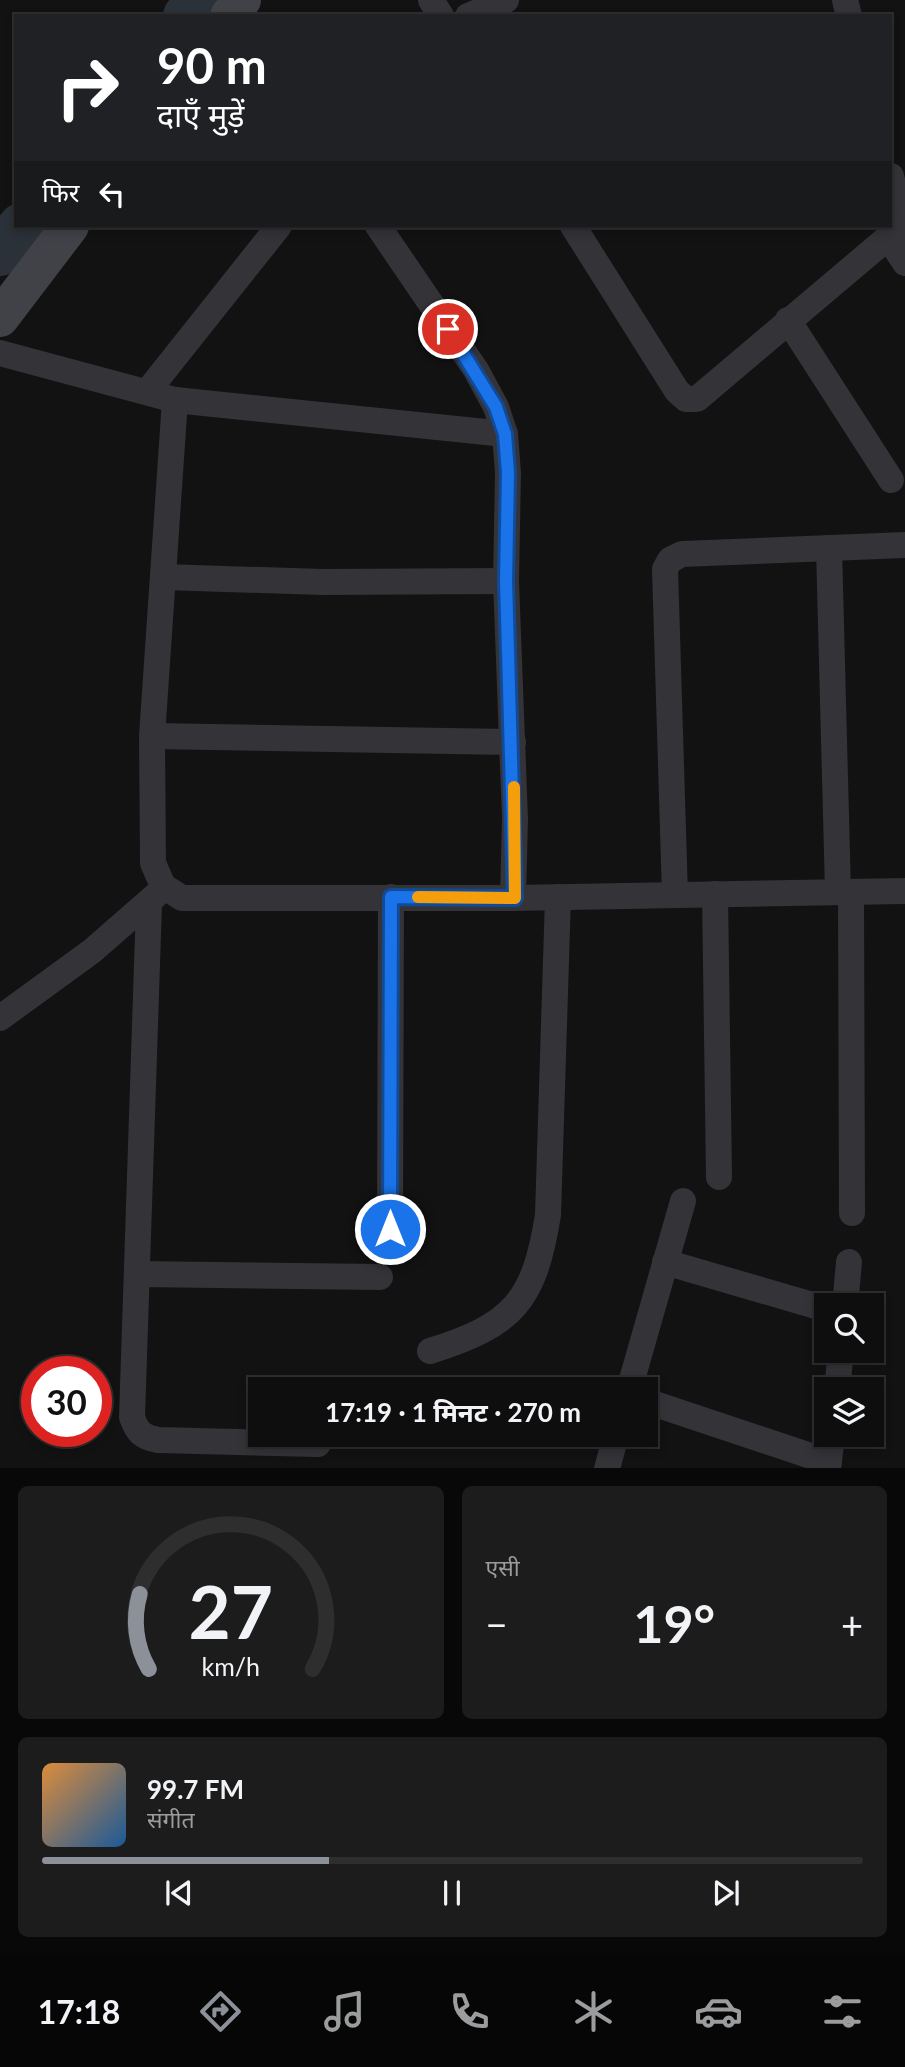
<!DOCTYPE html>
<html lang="hi">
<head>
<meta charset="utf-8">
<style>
  :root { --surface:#0e0e0e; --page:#1c1c1c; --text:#f1f3f6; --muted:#9b9c9e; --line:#2e2e2e; --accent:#8c9099 }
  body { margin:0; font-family:Lato,"Noto Sans Devanagari",sans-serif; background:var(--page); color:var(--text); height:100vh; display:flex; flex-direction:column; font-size:26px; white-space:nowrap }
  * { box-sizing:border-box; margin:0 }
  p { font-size:23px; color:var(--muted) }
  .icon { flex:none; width:38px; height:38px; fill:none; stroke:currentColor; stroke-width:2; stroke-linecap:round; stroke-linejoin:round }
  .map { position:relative; height:1468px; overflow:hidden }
  .panel { display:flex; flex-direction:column; gap:18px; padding:18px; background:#080808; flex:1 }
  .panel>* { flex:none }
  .banner { position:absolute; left:14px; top:14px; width:878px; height:214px; border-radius:0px; box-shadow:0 4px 10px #0003,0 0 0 2px var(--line); background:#202124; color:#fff; overflow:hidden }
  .controls { position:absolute; left:814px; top:1293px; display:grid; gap:14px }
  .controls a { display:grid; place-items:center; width:70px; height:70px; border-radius:0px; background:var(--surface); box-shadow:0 4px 10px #0003,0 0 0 2px var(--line); font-size:35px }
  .speed { position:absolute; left:21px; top:1356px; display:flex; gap:14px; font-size:35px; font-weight:700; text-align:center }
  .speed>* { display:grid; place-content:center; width:91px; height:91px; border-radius:50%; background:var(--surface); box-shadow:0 4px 10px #0003,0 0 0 2px var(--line); line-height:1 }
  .speed .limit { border:10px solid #d22; background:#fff; color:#111 }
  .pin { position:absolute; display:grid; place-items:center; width:60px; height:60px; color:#fff; margin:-30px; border:4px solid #fff; border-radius:50%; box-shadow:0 2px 7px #0007 }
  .me { position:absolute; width:77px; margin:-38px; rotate:0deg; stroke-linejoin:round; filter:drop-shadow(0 0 5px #0008) }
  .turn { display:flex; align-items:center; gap:24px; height:147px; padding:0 28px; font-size:32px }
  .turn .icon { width:91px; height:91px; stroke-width:2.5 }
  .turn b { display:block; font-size:49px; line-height:60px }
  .then { display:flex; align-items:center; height:66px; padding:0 28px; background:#0003; gap:14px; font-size:26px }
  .big { font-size:52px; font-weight:700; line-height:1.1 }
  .panel .card { flex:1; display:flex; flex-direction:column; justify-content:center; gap:10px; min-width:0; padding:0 24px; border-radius:10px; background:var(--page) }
  .panel .dial { align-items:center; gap:0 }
  .dial svg { height:182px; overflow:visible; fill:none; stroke:var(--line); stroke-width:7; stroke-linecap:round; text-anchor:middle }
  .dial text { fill:var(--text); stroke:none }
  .song { display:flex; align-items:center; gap:21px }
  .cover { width:84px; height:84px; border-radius:10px; background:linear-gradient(135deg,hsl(30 70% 55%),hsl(210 70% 35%)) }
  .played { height:7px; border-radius:4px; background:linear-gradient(90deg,var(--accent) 35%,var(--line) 35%) }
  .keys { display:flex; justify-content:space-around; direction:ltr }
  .heat { display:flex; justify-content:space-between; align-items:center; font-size:38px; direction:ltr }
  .panel .tiles { flex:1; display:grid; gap:18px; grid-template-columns:1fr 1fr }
  .card:last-child { grid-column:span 2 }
  .trip { position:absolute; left:248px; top:1377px; width:410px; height:70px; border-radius:0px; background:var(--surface); box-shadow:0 4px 10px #0003,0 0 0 2px var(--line); font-weight:700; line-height:70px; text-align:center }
  .tabs { display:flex; height:112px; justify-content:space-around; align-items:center; background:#060606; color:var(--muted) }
  .tabs .icon { width:49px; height:49px }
  .tabs .active { color:var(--accent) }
  .tabs b { font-size:32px; color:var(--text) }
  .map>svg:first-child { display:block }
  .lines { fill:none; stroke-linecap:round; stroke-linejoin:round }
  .river { stroke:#2b3138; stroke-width:46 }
  .street { stroke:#333338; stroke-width:26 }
  .secondary { stroke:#414248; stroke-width:38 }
  .route-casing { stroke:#114b97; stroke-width:18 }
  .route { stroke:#1a73e8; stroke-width:12 }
  .slow { stroke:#f59e0b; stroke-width:12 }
</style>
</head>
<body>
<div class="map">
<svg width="905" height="1469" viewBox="0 0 905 1469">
  <rect width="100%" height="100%" fill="#121213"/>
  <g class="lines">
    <g class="river">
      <polyline points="186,16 199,0"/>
      <polyline points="0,253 21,226"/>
    </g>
    <g class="street">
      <polyline points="431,0 441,16"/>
      <polyline points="845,0 849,16"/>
      <polyline points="468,16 506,0"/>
      <polyline points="891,176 903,225"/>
      <polyline points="378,226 476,370 496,407 505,434 508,473 506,581 515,819 513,898"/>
      <polyline points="573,226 677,391 686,399 697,399 905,223"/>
      <polyline points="888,237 905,263"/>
      <polyline points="788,320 891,480"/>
      <polyline points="0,353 175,400 152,736 153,863 163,886 182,898 513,898 905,891"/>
      <polyline points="147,392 279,226"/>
      <polyline points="175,400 505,434"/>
      <polyline points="829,548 838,892"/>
      <polyline points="163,577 323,582 506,581"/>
      <polyline points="152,736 513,742"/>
      <polyline points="851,892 852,1213"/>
      <polyline points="715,894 719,1177"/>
      <polyline points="675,895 665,569 670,560 682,554 905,545"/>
      <path d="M 149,904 L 132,1417 C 137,1432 142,1437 158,1440 L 318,1444"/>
      <polyline points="0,1018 92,951 155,896"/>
      <polyline points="390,1229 391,897"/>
      <polyline points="665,1262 826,1309"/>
      <polyline points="137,1274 380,1277"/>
      <polyline points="845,1306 849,1262"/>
      <path d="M 430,1351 C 513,1325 534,1302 548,1215 L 558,897"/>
      <polyline points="629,1390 683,1201"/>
      <polyline points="837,1390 841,1351"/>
      <polyline points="646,1401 829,1462"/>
      <polyline points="607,1469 616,1435"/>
      <polyline points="828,1469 832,1435"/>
    </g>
    <g class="secondary">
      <polyline points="229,16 242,0"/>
      <polyline points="0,318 70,226"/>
    </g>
  </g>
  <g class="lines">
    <defs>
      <polyline id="route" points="390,1229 391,897 515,898 506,581 508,473 505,434 496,407 448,329"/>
    </defs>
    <use href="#route" class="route-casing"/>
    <use href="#route" class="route"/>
    <polyline class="slow" points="418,897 515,898 514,787"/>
  </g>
</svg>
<div class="controls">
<a><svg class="icon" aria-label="search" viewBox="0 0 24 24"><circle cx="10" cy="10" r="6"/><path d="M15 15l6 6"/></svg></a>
<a><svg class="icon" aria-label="layers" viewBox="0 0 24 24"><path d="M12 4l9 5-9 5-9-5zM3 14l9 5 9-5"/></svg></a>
</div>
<div class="speed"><div class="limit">30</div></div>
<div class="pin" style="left:448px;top:329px;background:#d93025"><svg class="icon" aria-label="arrive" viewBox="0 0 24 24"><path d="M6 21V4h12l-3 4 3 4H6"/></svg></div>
<svg class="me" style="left:390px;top:1229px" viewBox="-20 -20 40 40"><circle r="17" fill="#1a73e8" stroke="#fff" stroke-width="3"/><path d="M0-11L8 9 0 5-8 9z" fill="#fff"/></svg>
<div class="trip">17:19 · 1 मिनट · 270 m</div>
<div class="banner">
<div class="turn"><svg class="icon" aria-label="right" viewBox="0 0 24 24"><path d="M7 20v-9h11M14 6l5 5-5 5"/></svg><div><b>90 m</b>दाएँ मुड़ें</div></div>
<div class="then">फिर<svg class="icon" aria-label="left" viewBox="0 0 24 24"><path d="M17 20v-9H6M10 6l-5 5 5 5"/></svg></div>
</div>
</div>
<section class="panel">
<div class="tiles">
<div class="card dial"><svg viewBox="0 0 100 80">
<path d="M14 69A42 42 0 1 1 86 69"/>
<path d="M14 69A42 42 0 0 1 10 36" stroke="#8c9099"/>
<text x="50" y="56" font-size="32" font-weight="700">27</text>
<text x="50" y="72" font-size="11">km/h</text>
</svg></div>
<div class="card"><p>एसी</p>
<div class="heat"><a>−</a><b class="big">19°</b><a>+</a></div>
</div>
<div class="card">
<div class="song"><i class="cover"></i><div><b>99.7 FM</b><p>संगीत</p></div></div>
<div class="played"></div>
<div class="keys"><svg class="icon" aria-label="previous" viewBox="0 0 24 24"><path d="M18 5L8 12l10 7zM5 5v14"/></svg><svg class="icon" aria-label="pause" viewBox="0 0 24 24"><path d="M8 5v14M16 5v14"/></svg><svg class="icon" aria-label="next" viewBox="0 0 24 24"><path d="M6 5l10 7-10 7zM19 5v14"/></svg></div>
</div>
</div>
</section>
<nav class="tabs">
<b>17:18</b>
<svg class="icon active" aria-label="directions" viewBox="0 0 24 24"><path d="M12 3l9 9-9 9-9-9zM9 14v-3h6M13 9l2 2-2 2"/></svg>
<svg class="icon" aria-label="music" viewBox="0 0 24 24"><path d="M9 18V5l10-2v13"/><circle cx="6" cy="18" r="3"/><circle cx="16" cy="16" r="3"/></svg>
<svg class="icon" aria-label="phone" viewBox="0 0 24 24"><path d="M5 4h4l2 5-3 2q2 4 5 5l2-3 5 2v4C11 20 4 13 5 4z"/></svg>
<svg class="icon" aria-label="climate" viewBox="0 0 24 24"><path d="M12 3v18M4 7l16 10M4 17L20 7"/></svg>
<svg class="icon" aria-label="car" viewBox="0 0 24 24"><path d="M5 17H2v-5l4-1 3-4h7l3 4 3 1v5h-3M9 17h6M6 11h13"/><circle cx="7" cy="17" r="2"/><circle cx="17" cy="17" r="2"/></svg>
<svg class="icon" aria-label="filters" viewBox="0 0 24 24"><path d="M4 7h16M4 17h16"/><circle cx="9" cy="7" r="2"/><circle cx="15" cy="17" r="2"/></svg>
</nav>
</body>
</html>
